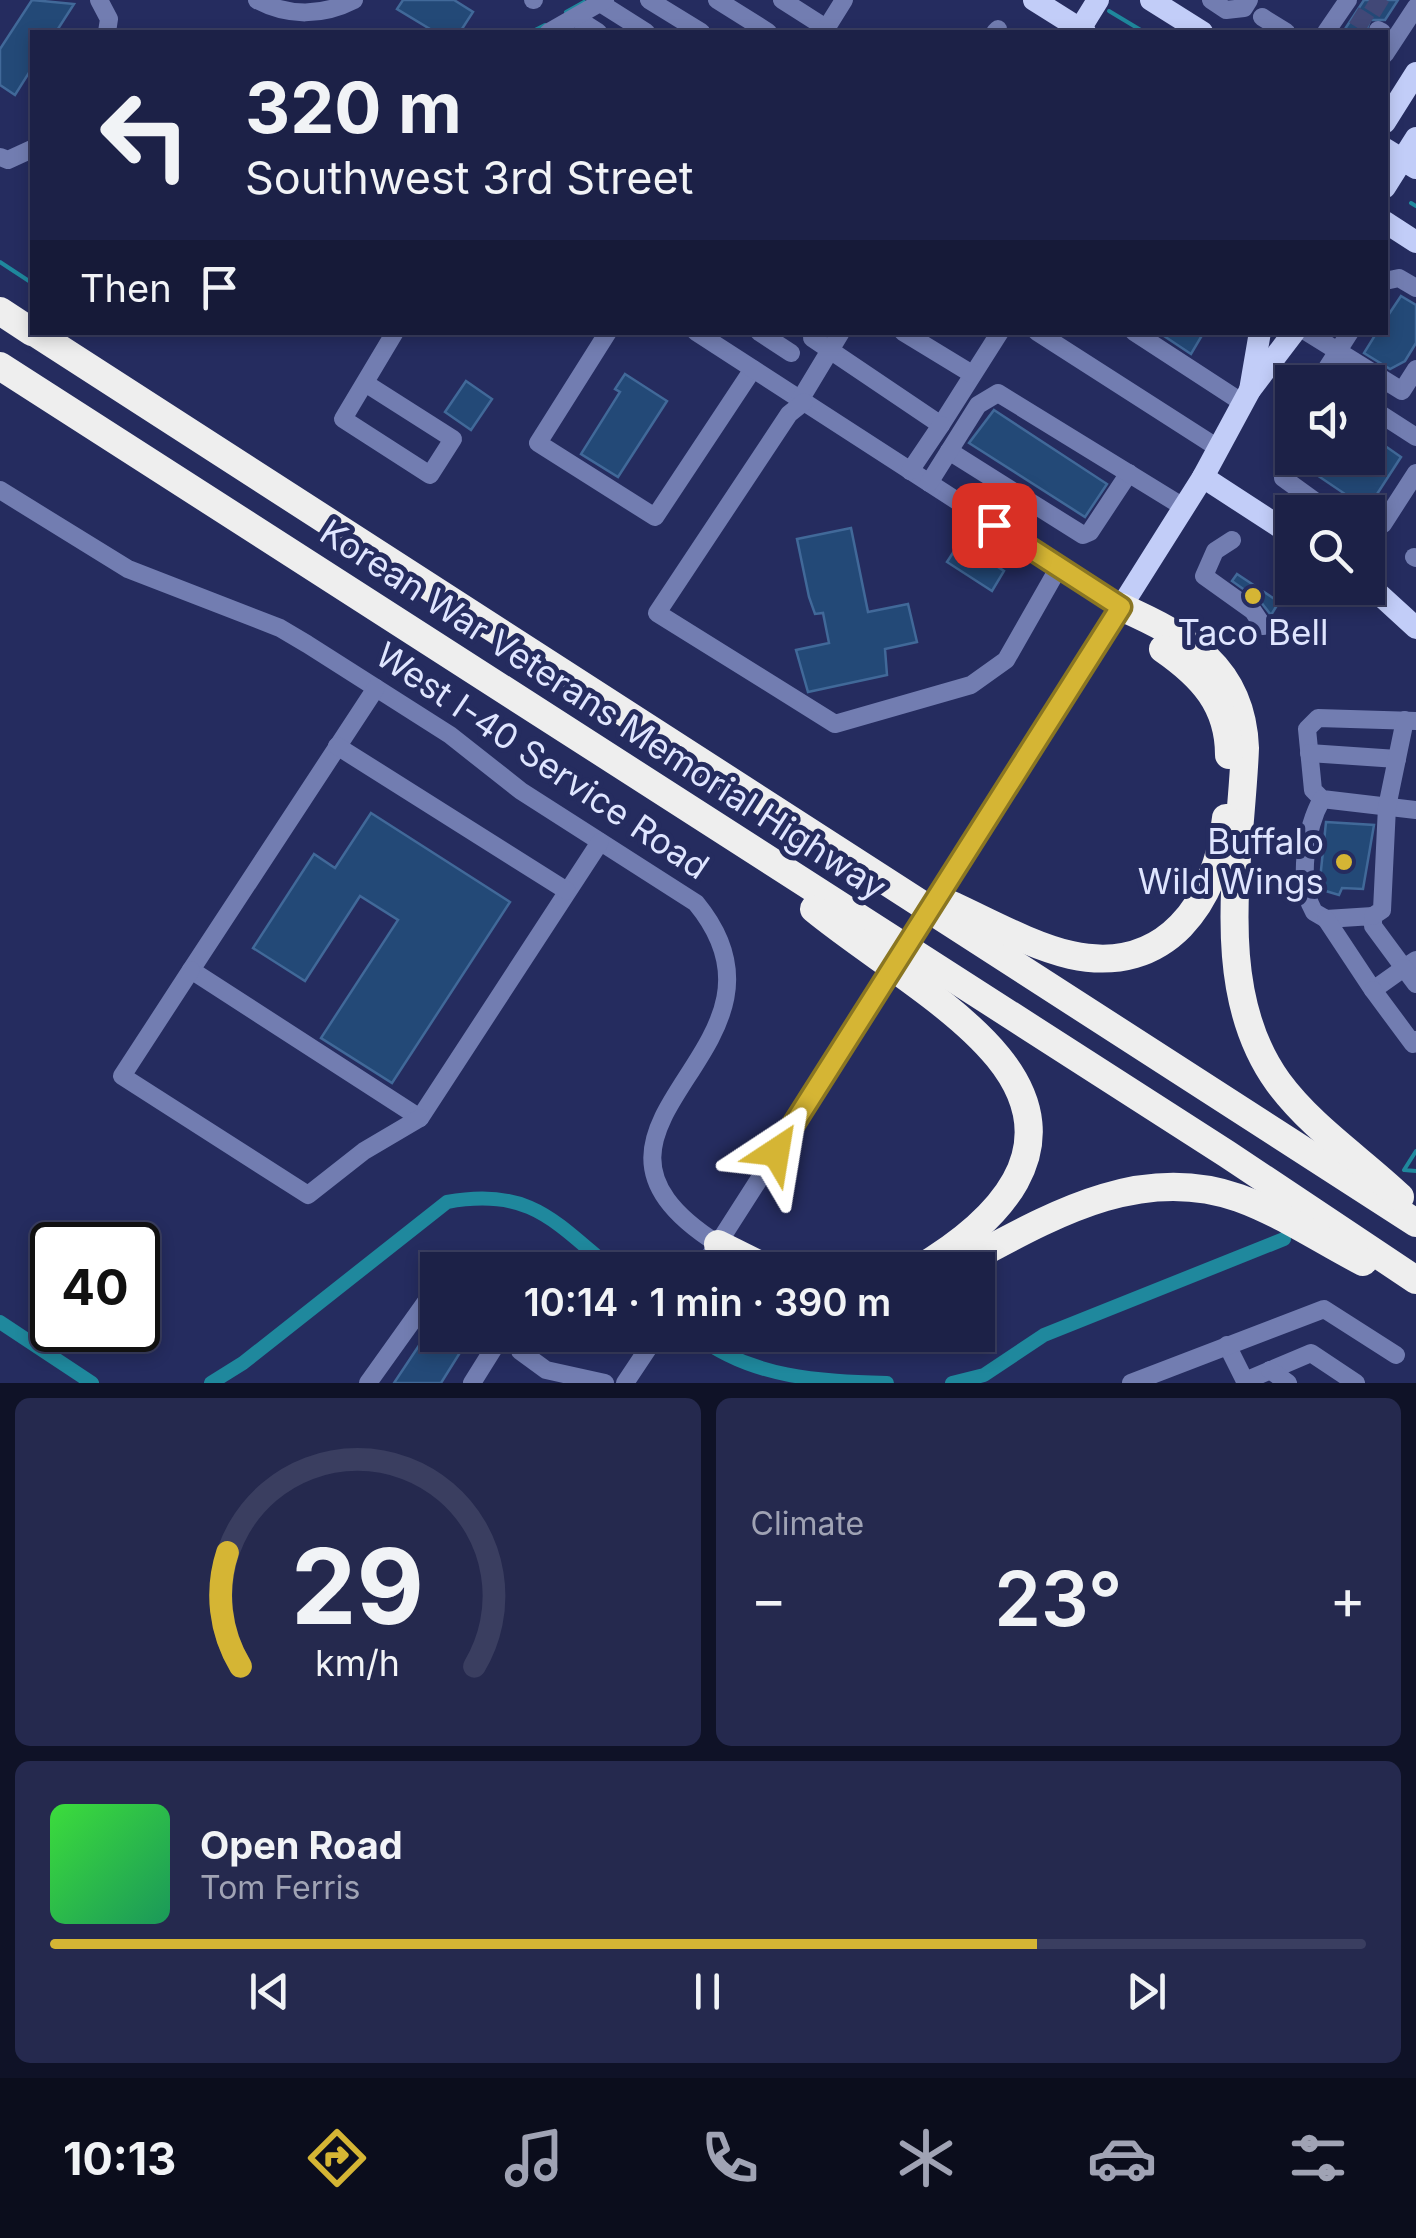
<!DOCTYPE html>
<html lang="en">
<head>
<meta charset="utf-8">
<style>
  :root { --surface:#1c2147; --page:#25294e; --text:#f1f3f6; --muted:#a0a3b4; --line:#3a3e60; --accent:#d5b534 }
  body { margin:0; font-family:Inter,sans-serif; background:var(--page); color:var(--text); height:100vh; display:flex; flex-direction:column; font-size:38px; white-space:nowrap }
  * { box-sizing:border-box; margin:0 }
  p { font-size:32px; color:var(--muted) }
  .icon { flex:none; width:55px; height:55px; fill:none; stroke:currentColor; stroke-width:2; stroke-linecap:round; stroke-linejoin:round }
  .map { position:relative; height:1383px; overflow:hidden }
  .panel { display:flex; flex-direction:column; gap:15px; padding:15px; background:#0f1227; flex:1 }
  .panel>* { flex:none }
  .hud { position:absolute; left:30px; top:30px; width:1358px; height:305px; border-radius:0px; box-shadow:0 5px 15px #0003,0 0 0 2px var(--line); background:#1c2147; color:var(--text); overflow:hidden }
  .buttons { position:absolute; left:1275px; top:365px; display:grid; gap:20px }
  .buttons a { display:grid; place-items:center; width:110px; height:110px; border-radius:0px; background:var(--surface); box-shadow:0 5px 15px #0003,0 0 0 2px var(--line); font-size:50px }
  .speed { position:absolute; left:30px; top:1222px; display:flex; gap:20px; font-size:50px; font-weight:700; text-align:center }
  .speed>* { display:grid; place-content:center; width:130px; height:130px; border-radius:50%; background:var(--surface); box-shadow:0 5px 15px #0003,0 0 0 2px var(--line); line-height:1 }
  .speed .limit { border:5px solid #111; border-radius:15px; background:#fff; color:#111 }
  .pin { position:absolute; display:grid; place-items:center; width:85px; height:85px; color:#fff; margin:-42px; border-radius:20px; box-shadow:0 5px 15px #0006 }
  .me { position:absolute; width:110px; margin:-55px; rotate:33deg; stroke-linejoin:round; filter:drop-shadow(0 0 8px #0008) }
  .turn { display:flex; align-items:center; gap:35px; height:210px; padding:0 50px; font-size:45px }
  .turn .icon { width:130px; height:130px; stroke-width:2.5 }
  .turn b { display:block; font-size:70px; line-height:85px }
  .then { display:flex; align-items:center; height:95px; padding:0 50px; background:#0003; gap:20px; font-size:38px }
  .big { font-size:75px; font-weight:600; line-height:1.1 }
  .panel .card { flex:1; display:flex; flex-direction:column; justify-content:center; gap:15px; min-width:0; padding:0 35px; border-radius:15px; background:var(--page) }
  .panel .dial { align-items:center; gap:0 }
  .dial svg { height:260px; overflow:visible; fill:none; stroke:var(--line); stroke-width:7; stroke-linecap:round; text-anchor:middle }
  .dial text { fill:var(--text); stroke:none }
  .song { display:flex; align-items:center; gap:30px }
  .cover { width:120px; height:120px; border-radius:15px; background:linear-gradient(135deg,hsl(120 70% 55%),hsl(150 70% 35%)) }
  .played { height:10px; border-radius:5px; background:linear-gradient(90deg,var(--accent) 75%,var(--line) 75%) }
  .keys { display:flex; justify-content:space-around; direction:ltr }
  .heat { display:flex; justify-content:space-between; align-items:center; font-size:55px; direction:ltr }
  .panel .tiles { flex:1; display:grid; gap:15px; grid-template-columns:1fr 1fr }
  .card:last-child { grid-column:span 2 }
  .trip { position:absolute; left:420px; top:1252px; width:575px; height:100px; border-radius:0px; background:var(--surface); box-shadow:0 5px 15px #0003,0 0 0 2px var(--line); font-weight:600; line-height:100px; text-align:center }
  .dock { display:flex; height:160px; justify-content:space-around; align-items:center; background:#0b0d1c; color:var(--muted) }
  .dock .icon { width:70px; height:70px }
  .dock .on { color:var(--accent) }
  .dock b { font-size:45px; color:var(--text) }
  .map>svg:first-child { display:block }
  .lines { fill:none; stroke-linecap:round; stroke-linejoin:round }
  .stream { stroke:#1f889d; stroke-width:4 }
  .canal { stroke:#1f889d; stroke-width:14 }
  .building { fill:#234977; stroke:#416999; stroke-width:2.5 }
  .minor-tunnel { stroke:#414877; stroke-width:18; stroke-dasharray:18 9; stroke-linecap:butt }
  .minor { stroke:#727db1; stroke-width:18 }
  .major { stroke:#c2cdf8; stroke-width:22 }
  .highway { stroke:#eee; stroke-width:28 }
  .minor-bridge { stroke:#727db1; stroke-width:18 }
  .route-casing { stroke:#8a7622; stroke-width:25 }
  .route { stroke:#d5b534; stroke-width:18 }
  .poi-dot { fill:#d5b534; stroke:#252c5f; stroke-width:4 }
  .labels { text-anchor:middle; stroke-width:10; stroke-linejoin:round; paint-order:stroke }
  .poi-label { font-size:35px; fill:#dfe5ff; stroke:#252c5f }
  .street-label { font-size:35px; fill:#dfe5ff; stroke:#252c5f }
</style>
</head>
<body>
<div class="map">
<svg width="1416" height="1383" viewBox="0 0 1416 1383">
  <rect width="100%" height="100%" fill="#252c5f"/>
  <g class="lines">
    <g class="stream">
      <polyline points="1109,11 1144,32"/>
      <polyline points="566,12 584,2"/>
      <polyline points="531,32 545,25"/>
      <polyline points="1411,203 1416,206"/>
      <polyline points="0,262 32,283"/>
      <polyline points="1416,1151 1404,1170 1416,1171"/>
    </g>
    <g class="canal">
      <polyline points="0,1322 92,1383"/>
      <path d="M 696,1335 C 751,1378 819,1381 887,1383"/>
      <path d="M 211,1383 L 243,1363 L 447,1202 C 530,1187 554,1221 613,1270"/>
      <polyline points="952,1383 984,1375 1044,1335 1284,1239"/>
    </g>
  </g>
  <g class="building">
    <polygon points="32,0 74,4 56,32 32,32 32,68 15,95 0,85 0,49"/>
    <polygon points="403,0 454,0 473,12 460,32 435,32 397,9"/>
    <polygon points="1364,0 1398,0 1385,20 1370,20 1366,32 1343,32"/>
    <polygon points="1401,296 1416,305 1416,343 1405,361 1390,369 1364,353 1377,332 1385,332 1385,320"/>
    <polygon points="1158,332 1204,332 1191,354"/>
    <polygon points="625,374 667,401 618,477 581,454 620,392 615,389"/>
    <polygon points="466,381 492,399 471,430 445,412"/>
    <polygon points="994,410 1107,484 1085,517 969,443"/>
    <polygon points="1368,434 1401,457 1368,508 1360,503 1349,512 1341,507 1348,496 1302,465 1307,458 1368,458"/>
    <polygon points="851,528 868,612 908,604 917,642 885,649 887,675 808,692 796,650 829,643 823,613 815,614 809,597 797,539"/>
    <polygon points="960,542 1004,571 992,591 947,562"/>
    <polygon points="1237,574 1279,602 1271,615 1260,601 1232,581"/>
    <polygon points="371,813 510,902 392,1083 321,1038 398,920 360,896 305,981 253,948 314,854 335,868"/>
    <polygon points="1326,822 1374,825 1363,889 1342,888 1339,895 1319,889"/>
    <polygon points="438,1317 438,1335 471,1335 441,1383 394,1383"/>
  </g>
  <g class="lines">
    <g class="minor-tunnel">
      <polyline points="1369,0 1390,13"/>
      <polyline points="1354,15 1378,30"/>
    </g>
    <g class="minor">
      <polyline points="99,0 109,19 107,32"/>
      <path d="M 257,0 C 288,17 323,16 354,0"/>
      <polyline points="533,0 534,0"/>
      <polyline points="649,0 701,32"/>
      <polyline points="717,0 768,32"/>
      <polyline points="782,0 826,28"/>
      <polyline points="1211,0 1226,10 1244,8 1249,0"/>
      <polyline points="600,3 646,32"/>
      <polyline points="1262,17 1286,32"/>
      <polyline points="576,18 598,32"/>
      <polyline points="1378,30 1382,32"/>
      <polyline points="549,32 605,0"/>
      <polyline points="824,32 844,0"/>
      <polyline points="995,32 998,29"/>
      <polyline points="1326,32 1348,0"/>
      <polyline points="1385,54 1416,7"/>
      <polyline points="0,157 8,160 32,149"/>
      <polyline points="1385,281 1399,278 1416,288"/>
      <polyline points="608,332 538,443 655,517 753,369"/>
      <polyline points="696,332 1121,607 965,853"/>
      <polyline points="759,332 791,353"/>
      <polyline points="815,332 812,338 941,425 1000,332"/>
      <polyline points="903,332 972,374"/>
      <polyline points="1037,332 1218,448"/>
      <polyline points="1134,332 1243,403"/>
      <polyline points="1307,332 1402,391 1416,369"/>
      <polyline points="1318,382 1350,332"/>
      <polyline points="365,383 453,439 430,475 343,419 395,332"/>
      <polyline points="800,400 841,332"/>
      <polyline points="804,402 789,414 657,613 835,724 971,685 1006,660 1059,567"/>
      <polyline points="1368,406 1416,437"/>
      <polyline points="1292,422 1283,437 1283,478 1330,512"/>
      <polyline points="949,451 1083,535 1090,532 1129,473"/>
      <polyline points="910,471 941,425"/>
      <polyline points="929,483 978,405 998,393 1185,508"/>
      <path d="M 0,490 L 128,569 L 280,628 L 307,644 L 450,735 L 521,791 L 696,903 C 818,1051 530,1125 718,1244"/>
      <polyline points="1368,532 1383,524 1416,473"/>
      <polyline points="1232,540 1215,551 1204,576 1253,611 1263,626"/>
      <polyline points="1414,557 1416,558"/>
      <polyline points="376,688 191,970 420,1118 600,842"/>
      <polyline points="1416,721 1318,718 1307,729 1313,790 1322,799 1416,810"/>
      <polyline points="337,746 567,891"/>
      <polyline points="1309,753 1397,759"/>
      <path d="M 1322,799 C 1306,827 1297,883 1314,912 L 1326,919 L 1373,916 L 1373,926 L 1404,968 L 1416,960"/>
      <polyline points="1373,916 1382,910 1387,807 1405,720"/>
      <polyline points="1326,919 1373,990 1404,968 1416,984"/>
      <polyline points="191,970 122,1076 308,1195 364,1151 420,1118"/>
      <polyline points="1373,990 1413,1044 1416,1040"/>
      <polyline points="701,1270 874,1000"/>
      <polyline points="516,1335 520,1351 546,1370 605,1383"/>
      <polyline points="1227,1345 1245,1381 1311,1353 1356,1383"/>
      <polyline points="1270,1370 1288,1383"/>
      <polyline points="368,1383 438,1285"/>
      <polyline points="472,1383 502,1335"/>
      <polyline points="625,1383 657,1335"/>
      <polyline points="1131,1383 1324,1309 1396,1355"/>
    </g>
    <g class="major">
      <polyline points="1034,0 1085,32"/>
      <polyline points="1151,0 1202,32"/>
      <polyline points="1080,29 1098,0"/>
      <polyline points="1385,122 1416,73"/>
      <polyline points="1385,149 1416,168"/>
      <polyline points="1385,187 1416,138"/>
      <polyline points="1385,222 1416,242"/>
      <polyline points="1250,390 1260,332"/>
      <polyline points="1203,477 1292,535"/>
      <polyline points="1368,584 1416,628"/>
      <polyline points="1121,607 1203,477 1250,390 1294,332"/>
    </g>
    <g class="highway">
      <polyline points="0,311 32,332"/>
      <polyline points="34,332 1416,1223"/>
      <polyline points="0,366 1227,1154 1416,1280"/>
      <path d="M 1121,607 C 1188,637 1242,667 1245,748 C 1241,855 1210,988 1278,1082 C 1311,1127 1360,1159 1400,1197"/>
      <path d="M 1163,649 C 1202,676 1229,705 1229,755"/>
      <path d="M 943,901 C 984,919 1028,945 1071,955 C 1166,976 1217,902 1226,818"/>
      <path d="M 814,909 C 870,955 954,1003 998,1057 C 1074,1150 995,1224 917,1270"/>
      <polyline points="718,1244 770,1270"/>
      <path d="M 950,1270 C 1040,1223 1134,1161 1239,1198 C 1283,1214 1322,1241 1363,1262"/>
    </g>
    <polyline class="minor-bridge" points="874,1000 965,853"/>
  </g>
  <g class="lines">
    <defs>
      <polyline id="route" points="776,1152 1121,607 994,525"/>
    </defs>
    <use href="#route" class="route-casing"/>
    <use href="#route" class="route"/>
  </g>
  <g class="poi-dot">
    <circle cx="1253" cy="596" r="10"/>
    <circle cx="1344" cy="862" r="10"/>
  </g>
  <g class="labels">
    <g class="poi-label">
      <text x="1253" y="645">Taco Bell</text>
      <text x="1324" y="854" text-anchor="end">Buffalo<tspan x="1324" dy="40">Wild Wings</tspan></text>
    </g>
    <g class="street-label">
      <text transform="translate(603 710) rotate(33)" y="12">Korean War Veterans Memorial Highway</text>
      <text transform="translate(542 761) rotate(34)" y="12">West I-40 Service Road</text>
    </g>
  </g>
</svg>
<div class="buttons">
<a><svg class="icon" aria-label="sound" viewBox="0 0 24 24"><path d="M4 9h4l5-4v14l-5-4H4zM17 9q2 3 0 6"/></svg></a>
<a><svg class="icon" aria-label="search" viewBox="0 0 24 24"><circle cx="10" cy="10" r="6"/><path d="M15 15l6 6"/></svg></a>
</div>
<div class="speed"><div class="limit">40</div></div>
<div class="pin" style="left:994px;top:525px;background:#d93025"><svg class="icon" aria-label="arrive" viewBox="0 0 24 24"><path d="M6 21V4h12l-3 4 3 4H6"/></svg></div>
<svg class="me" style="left:776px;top:1152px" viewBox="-20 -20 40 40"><path d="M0-17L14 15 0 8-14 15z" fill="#d5b534" stroke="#fff" stroke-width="4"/></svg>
<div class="trip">10:14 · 1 min · 390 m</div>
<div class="hud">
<div class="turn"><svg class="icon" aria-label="left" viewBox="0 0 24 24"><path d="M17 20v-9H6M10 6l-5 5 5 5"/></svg><div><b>320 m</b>Southwest 3rd Street</div></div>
<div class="then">Then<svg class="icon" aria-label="arrive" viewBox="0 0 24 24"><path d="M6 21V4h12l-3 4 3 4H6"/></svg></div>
</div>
</div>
<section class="panel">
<div class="tiles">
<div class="card dial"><svg viewBox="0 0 100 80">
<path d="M14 69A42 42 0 1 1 86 69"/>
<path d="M14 69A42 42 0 0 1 10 34" stroke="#d5b534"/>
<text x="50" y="56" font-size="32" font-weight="700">29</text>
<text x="50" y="72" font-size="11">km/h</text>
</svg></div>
<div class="card"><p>Climate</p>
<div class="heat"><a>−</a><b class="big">23°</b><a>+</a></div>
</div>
<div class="card">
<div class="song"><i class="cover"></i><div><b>Open Road</b><p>Tom Ferris</p></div></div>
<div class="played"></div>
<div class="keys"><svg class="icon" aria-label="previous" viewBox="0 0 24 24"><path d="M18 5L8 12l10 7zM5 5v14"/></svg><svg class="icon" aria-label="pause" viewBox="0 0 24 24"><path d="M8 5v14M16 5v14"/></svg><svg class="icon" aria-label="next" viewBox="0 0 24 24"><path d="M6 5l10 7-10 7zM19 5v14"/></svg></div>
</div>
</div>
</section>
<nav class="dock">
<b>10:13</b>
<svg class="icon on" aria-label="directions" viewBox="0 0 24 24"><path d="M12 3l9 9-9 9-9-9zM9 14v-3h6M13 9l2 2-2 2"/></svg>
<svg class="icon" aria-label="music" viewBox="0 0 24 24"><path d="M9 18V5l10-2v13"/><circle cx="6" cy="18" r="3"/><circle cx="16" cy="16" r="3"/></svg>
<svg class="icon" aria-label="phone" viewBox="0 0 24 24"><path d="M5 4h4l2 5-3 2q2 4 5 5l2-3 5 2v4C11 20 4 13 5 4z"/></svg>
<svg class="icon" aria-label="climate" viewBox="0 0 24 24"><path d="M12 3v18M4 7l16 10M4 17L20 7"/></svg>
<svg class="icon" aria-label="car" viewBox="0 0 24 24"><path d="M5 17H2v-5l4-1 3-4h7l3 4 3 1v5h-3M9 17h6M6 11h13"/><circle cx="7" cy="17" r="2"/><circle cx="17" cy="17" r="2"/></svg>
<svg class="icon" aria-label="filters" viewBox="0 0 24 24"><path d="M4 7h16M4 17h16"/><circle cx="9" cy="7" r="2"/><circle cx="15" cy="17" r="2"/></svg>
</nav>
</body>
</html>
